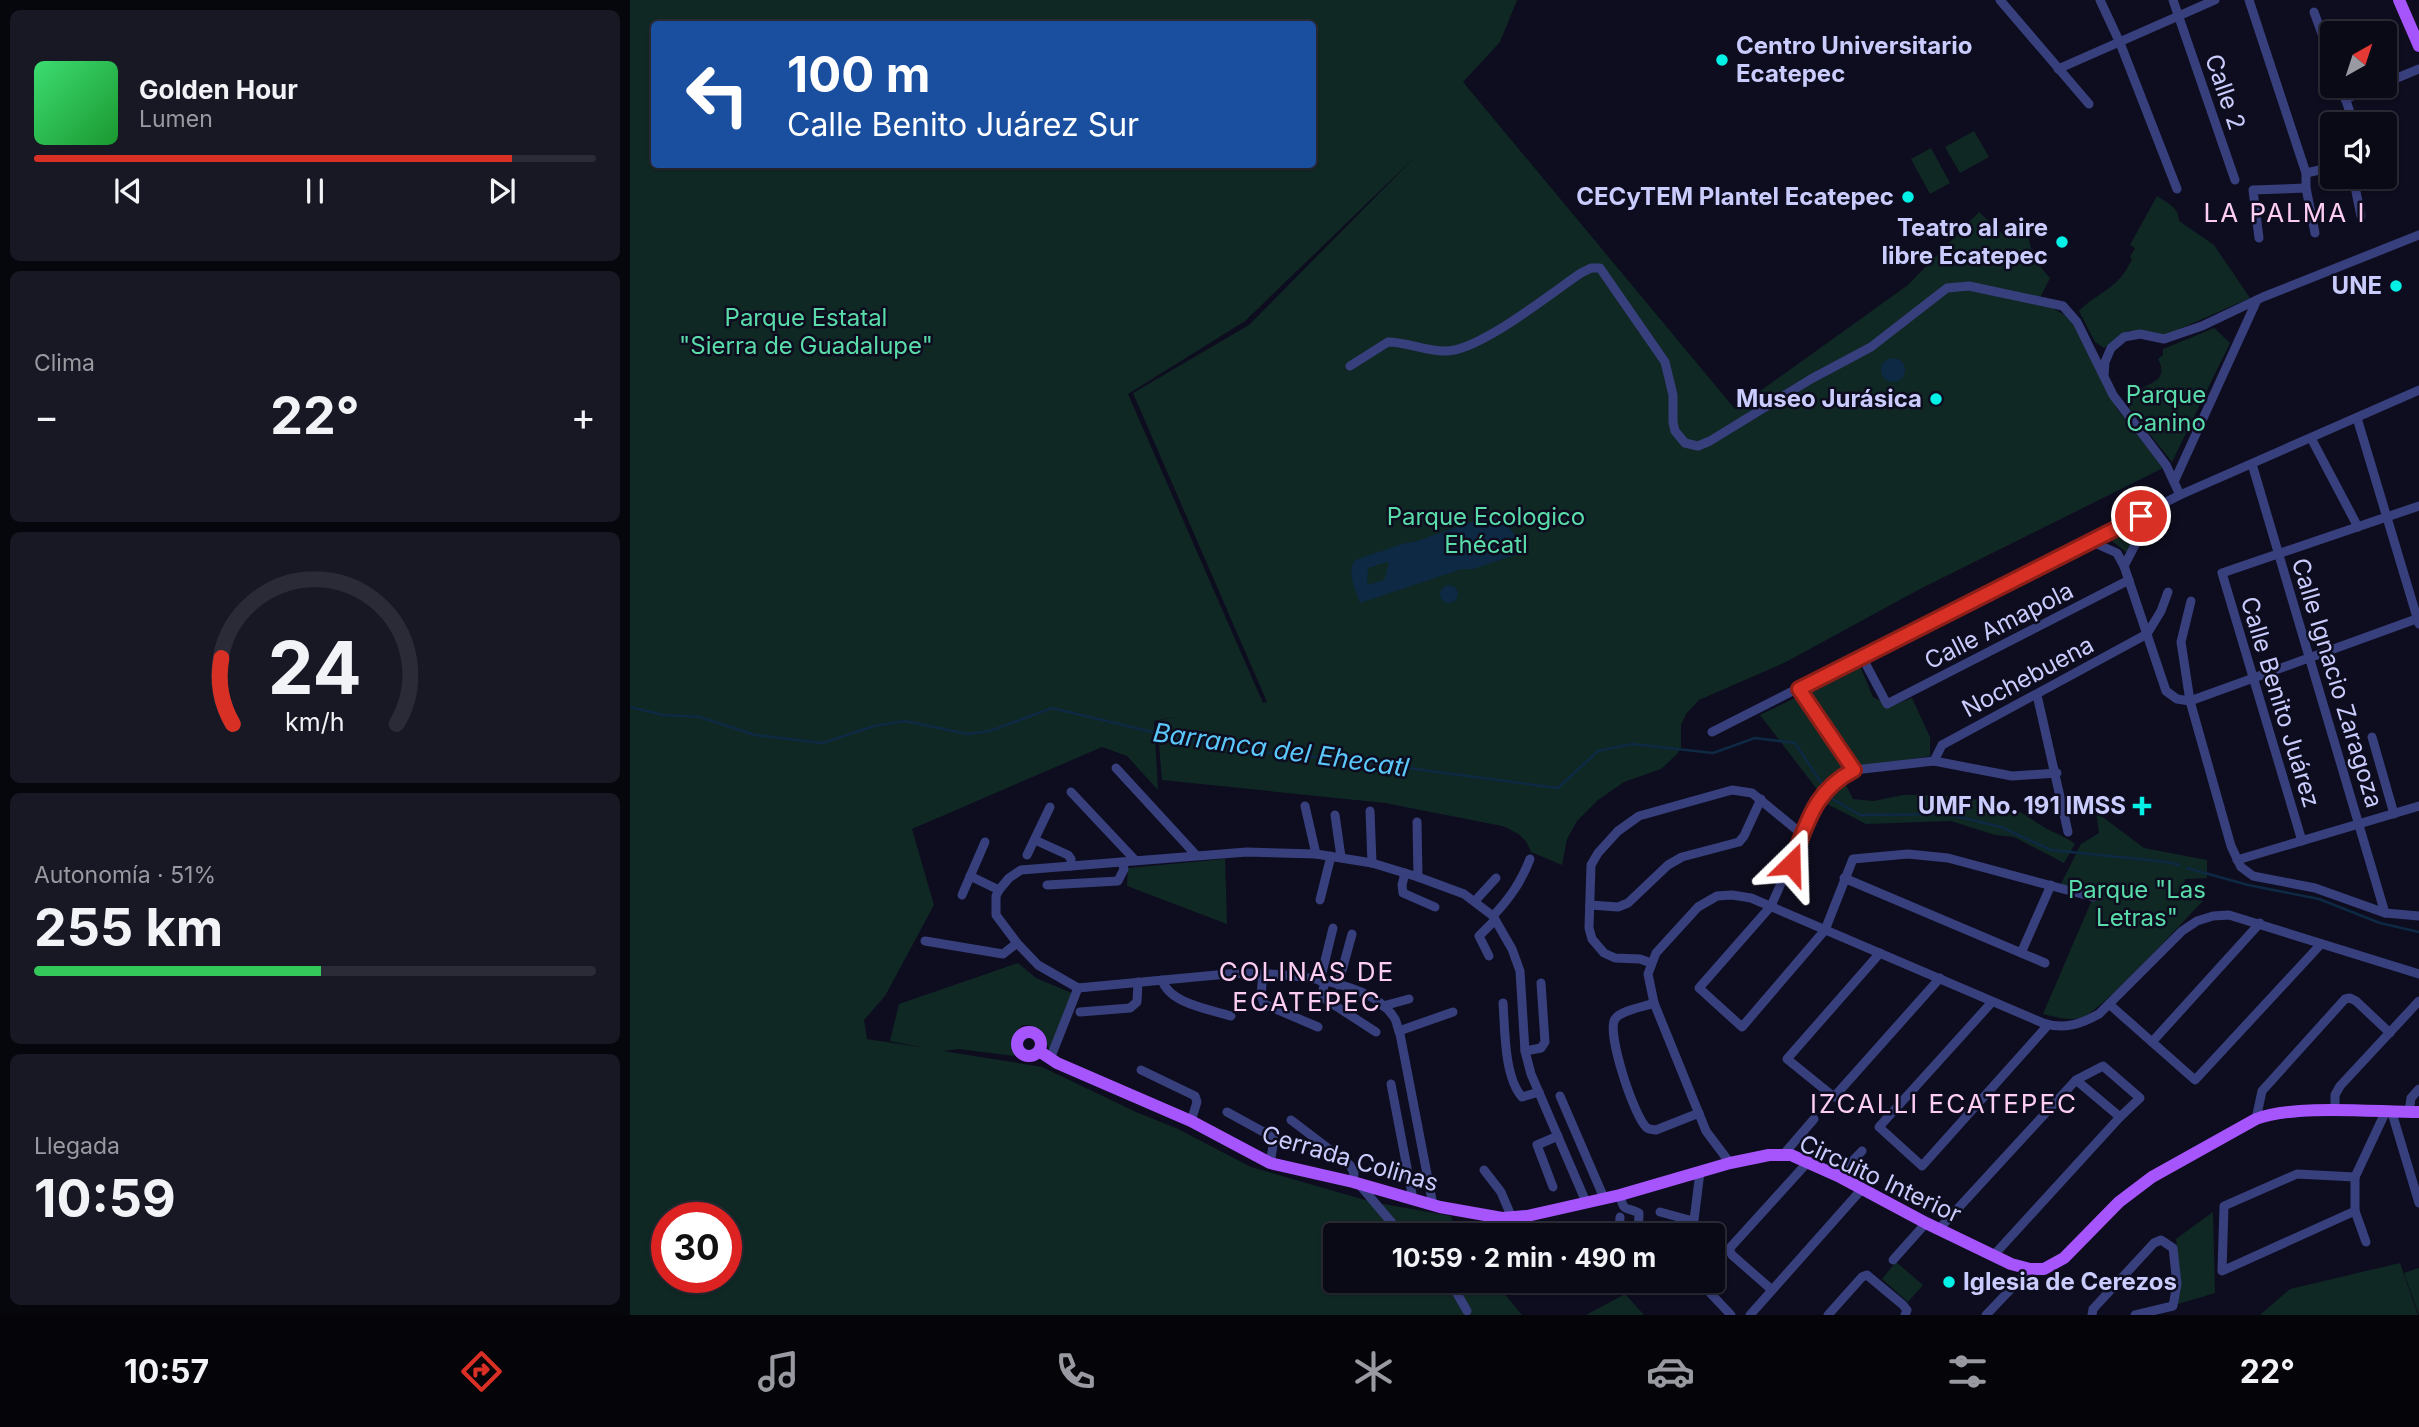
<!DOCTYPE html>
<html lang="es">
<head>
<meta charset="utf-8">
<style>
  :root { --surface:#0a0a17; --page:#181824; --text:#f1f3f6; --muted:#999aa1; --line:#2a2b36; --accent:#d93025 }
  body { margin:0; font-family:Inter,sans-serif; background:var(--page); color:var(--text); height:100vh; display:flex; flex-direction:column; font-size:26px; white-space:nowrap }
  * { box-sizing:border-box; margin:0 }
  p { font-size:23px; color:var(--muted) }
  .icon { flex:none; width:38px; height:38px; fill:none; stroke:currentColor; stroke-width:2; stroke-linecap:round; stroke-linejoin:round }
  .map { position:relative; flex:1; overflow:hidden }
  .drawer { display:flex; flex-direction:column; gap:10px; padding:10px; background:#06060d; width:630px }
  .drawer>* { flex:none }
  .top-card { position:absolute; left:21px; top:21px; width:665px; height:147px; border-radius:7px; box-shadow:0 2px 5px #0004,0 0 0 2px var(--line); background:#1a4fa0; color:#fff; overflow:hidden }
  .needle { width:46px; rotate:39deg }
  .controls { position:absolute; left:1690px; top:21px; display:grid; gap:14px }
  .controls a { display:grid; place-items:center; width:77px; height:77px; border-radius:7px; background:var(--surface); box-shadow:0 2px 5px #0004,0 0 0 2px var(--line); font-size:35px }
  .speed { position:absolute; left:21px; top:1202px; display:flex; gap:14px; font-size:35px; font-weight:700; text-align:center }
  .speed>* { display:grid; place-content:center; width:91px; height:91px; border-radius:50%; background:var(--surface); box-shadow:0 2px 5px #0004,0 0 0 2px var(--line); line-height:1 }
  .speed .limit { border:10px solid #d22; background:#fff; color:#111 }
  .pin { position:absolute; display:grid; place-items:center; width:60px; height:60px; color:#fff; margin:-30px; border:4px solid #fff; border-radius:50%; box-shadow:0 2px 7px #0007 }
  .me { position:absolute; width:77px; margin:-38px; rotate:22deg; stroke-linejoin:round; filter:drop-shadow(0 0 5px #0008) }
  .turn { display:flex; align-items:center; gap:24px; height:147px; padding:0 21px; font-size:32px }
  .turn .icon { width:91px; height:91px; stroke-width:2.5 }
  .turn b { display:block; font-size:49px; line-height:60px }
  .big { font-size:52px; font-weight:700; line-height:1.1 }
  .drawer .card { flex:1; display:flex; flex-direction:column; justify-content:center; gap:10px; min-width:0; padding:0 24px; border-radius:10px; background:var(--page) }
  .drawer .dial { align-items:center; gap:0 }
  .dial svg { height:182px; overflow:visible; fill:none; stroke:var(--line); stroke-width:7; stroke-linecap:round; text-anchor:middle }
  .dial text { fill:var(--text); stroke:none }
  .song { display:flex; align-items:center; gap:21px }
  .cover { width:84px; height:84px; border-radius:10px; background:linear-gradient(135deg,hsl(140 70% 55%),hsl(130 70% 35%)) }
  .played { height:7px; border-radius:4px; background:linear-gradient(90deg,var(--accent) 85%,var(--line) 85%) }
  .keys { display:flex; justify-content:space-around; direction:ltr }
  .heat { display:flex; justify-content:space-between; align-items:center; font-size:38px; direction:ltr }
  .charge { height:10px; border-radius:5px; background:linear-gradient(90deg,#34c759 51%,var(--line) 0) }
  .trip { position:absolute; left:693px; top:1223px; width:402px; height:70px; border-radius:7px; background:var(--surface); box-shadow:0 2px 5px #0004,0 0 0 2px var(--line); font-weight:700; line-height:70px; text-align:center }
  .dock { display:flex; height:112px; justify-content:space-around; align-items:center; background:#040409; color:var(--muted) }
  .dock .icon { width:49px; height:49px }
  .dock .selected { color:var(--accent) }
  .dock b { font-size:32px; color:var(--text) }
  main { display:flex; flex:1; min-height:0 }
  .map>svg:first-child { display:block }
  .green { fill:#102824; fill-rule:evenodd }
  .water { fill:#0d2943; fill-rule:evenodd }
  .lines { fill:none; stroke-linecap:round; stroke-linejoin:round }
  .stream { stroke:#0d2943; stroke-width:2.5 }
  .minor { stroke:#383f7d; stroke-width:9 }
  .major { stroke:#a654fc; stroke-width:12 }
  .route-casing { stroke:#8d1f18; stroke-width:18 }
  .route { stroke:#d93025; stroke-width:12 }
  .poi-dot { fill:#04f1e8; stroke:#0d0d1f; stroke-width:2.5 }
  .labels { text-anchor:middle; stroke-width:5; stroke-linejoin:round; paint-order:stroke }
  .poi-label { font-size:24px; font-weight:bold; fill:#cbccfe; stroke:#0d0d1f; text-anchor:end }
  .street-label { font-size:24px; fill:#cbccfe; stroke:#0d0d1f }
  .park-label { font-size:24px; fill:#59dca9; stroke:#0d0d1f }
  .neighbourhood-label { font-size:26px; letter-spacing:2px; fill:#fecdf3; stroke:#0d0d1f }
  .water-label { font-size:26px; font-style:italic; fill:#5bc8fc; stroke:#0d0d1f }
</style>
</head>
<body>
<main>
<section class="drawer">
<div class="card">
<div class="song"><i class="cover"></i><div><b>Golden Hour</b><p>Lumen</p></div></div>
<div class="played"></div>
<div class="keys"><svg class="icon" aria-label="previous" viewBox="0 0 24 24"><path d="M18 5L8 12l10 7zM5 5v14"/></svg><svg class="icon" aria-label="pause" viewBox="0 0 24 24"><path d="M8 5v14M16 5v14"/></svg><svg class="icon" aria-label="next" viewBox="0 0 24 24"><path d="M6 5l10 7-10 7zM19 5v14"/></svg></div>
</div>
<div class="card"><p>Clima</p>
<div class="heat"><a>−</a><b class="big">22°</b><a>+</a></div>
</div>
<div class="card dial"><svg viewBox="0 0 100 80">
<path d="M14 69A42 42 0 1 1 86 69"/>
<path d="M14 69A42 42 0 0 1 9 40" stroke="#d93025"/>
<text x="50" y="56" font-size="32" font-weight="700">24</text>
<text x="50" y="72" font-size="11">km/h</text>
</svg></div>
<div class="card"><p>Autonomía · 51%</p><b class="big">255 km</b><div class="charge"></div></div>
<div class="card"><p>Llegada</p><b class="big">10:59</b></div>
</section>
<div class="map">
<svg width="1789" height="1315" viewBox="0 0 1789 1315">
  <rect width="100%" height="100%" fill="#0d0d1f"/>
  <g class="green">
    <path d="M 0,0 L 887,0 L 870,42 L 833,82 L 1105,409 L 1278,285 L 1349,212 L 1377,238 L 1398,232 C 1400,252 1406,263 1420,278 L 1411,296 L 1403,304 L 1420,307 L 1439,317 L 1448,331 L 1487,409 L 1535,467 L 1288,590 L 1154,663 L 1069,700 L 1056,714 L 1051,725 L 1051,747 L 1047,754 L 1031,769 L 994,782 L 968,800 L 947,821 L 937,839 L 932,865 L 901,852 C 896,837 887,832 872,826 L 755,803 L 532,780 L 527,721 L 549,716 L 524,721 L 528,790 L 497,756 L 472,747 L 282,829 L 304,905 L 255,996 L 234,1020 L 237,1039 L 296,1048 L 260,1041 L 269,1004 L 388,963 L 406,978 L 444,994 L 421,1053 C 414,1039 412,1024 393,1025 C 382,1033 381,1043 385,1056 L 328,1049 L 313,1051 L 412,1067 L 506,1112 L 546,1128 L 621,1167 L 742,1202 L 821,1216 L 826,1235 L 705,1236 L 705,1281 L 864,1281 L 892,1315 L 0,1315 ZM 24,24 L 682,24 L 682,164 L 24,164 ZM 788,154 L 619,325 L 503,393 L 637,702 L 633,703 L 498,394 L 615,321 ZM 37,1218 L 96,1218 L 96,1278 L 37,1278 Z"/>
    <polygon points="1344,131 1359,157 1330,173 1315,147"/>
    <polygon points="1301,148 1320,183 1300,194 1281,159"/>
    <path d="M 1527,196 C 1537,203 1549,207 1549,221 L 1584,245 L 1620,298 L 1534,336 L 1512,331 L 1498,331 L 1474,348 L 1465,342 L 1449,311 C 1470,290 1488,290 1502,259 L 1500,257 L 1505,248 L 1500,245 Z"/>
    <path d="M 1584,328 L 1600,343 L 1542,462 L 1499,408 C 1501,403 1504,395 1507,392 C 1518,382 1540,382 1528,359 L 1533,355 L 1533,349 Z"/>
    <polygon points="1514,517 1497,553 1476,536"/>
    <path d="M 1230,666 L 1243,697 L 1261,706 L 1282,698 L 1300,737 L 1300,756 L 1222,769 L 1216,785 L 1223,799 L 1243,801 L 1273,795 L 1309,795 L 1351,800 L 1373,809 L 1378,807 C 1394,812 1404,822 1419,830 C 1429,835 1436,837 1445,844 L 1434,863 L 1384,837 L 1365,835 L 1321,821 L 1236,824 L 1199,805 L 1130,715 Z"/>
    <path d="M 1466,812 L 1514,848 L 1577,860 L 1577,878 L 1555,879 L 1552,895 L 1573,901 C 1554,920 1469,1014 1451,1018 C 1439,1021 1426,1017 1413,1014 L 1464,895 L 1431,884 L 1451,844 L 1469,833 Z"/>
    <polygon points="595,859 597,924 497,886 498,868"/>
    <polygon points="1583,1212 1585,1293 1545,1305 1548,1256 1546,1239"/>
    <polygon points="1266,1262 1293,1285 1278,1302 1252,1279"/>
    <polygon points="1770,1263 1788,1315 1630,1315 1660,1289"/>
    <polygon points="1789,1268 1789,1315 1774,1273"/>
    <polygon points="995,1294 1014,1315 956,1315"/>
  </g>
  <g class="water">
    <circle cx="1263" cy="370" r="12"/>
    <path d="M 859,516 C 875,518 887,536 893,550 L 891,553 L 843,569 L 832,569 L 730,603 C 726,589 716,573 725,560 L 775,543 L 784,542 ZM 757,562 L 759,564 L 754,580 L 737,585 L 738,568 Z"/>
    <circle cx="819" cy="594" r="9"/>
  </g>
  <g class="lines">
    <g class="stream">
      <polyline points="0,707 33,715 70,717 125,735 193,743 244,726 275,721 338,734 360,731 422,708 564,742 632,752 718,760 928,788 968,751 1002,744 1083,753 1125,738 1165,743 1192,784"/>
      <polyline points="1200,794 1204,800 1230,815 1317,814 1371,827 1421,850 1537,862 1549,865"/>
      <polyline points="1557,868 1618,885 1689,899 1750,923 1789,932"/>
    </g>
    <g class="minor">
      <polyline points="1370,0 1459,104"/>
      <polyline points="1470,0 1490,43 1547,189"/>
      <polyline points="1543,0 1605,180"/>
      <polyline points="1619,0 1676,173 1676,188 1685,233"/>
      <polyline points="1684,12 1703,64"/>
      <polyline points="1428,69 1585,0"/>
      <polyline points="1755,83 1789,69"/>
      <polyline points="1711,86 1724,124"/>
      <polyline points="1715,99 1748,86"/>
      <polyline points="1676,173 1703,167"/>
      <polyline points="1723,177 1731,216"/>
      <polyline points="1629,238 1623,190 1676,188"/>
      <path d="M 720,366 L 758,342 C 778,342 796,352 817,351 C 851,350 921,293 951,273 L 961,268 L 970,268 L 1035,362 L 1043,395 L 1043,422 L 1045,431 L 1055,443 L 1068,446 L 1080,441 L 1181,379 L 1241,347 L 1317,288 L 1339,286 L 1433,306 L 1447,322 L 1483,395 L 1536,465 L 1550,495"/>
      <polyline points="1474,376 1475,362 1481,348 1494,337 1510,334 1534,339 1572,326 1633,297 1789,235"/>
      <polyline points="1727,418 1789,624"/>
      <polyline points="1681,438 1728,527"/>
      <polyline points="1622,464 1755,913"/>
      <polyline points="1544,482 1627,300"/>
      <polyline points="1460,541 1487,553 1494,566 1536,691 1547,699 1560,701"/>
      <polyline points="1494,566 1524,509"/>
      <polyline points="1561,601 1551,642 1560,701 1601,846 1611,867 1623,876 1685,888 1755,913 1789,916"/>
      <polyline points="1232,657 1257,704 1499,580"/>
      <polyline points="1169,689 1224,770"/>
      <polyline points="1407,695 1438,832"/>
      <polyline points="1560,701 1789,618"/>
      <polyline points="1082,732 1550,495 1789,390"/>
      <polyline points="1742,737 1764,814"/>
      <polyline points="1304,761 1312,745 1517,634 1531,611 1538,592"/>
      <polyline points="486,768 566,855"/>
      <polyline points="1427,773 1382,776 1304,761 1224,770 1212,777 1189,798 1141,906 1069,988 1112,1027 1195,930 1223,859 1278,854 1318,858 1463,897"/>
      <polyline points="441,792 505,860"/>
      <polyline points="675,806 686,854"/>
      <polyline points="740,811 742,863"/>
      <polyline points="705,815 711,857"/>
      <polyline points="787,822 788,877"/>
      <polyline points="405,840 438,855 441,859 441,866"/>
      <polyline points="1672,841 1592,573 1789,506"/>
      <polyline points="397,855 420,807"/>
      <polyline points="1607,860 1789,806"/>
      <polyline points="775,873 772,885 773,893 805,907"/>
      <polyline points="340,876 369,890"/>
      <polyline points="1214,878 1415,963"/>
      <polyline points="417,885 488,881 494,869 492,862"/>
      <polyline points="332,895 355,842"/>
      <polyline points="690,900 701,856"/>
      <polyline points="845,901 866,878"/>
      <polyline points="960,905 988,907 998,903 1038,865 1052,857 1109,842 1114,836 1131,799"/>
      <path d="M 863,916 C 880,898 891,882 900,859"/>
      <polyline points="295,941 373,954 387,943"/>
      <polyline points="1250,953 1157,1059 1204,1097 1310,978"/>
      <polyline points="1391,953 1421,885"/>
      <polyline points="859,956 849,936 865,920"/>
      <polyline points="1021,963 1010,959 985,958 974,953 962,939 959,928 961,865 968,853 988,831 1009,816 1102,790 1122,793 1173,835"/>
      <polyline points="633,973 631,995 634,1004 688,1027"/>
      <path d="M 532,980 C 540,1004 579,1009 601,1016"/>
      <polyline points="690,981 703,928"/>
      <polyline points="695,982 692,994 695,999 746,1032"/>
      <polyline points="708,985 722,934"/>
      <polyline points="1362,1002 1249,1127 1292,1166 1418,1025"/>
      <path d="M 873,1003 C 875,1029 874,1077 892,1097 L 909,1092"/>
      <path d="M 1024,1003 C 1014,1007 991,1010 985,1019 C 976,1032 1004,1116 1016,1127 C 1019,1130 1021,1129 1026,1130 L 1069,1113"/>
      <polyline points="1479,1004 1565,1080 1691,944"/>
      <polyline points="753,1006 779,999"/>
      <polyline points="450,1012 500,1008 507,1002 508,982"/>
      <polyline points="769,1031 823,1012"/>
      <polyline points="1522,1042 1630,923"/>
      <polyline points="895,1051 911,1048 915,1042 911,983"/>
      <polyline points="420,1059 448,988"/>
      <polyline points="511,1070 565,1096 567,1102 561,1121"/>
      <polyline points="1446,1080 1490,1117"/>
      <polyline points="761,1084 783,1199"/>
      <polyline points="930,1096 974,1198"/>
      <polyline points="1705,1111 1705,1095 1710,1086 1789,1001"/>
      <polyline points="597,1112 639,1135 644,1140 640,1163"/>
      <polyline points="1779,1112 1781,1098 1789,1089"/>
      <polyline points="1762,1113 1789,1203"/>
      <polyline points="1626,1119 1632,1091 1715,999 1720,998 1726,1001 1760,1033"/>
      <polyline points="661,1120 720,1165 724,1173 723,1182"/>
      <polyline points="1153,1155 1184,1119"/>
      <path d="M 1100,1163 L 1076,1131 L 1024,1003 L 1018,974 L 1026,953 L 1068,907 L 1087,896 L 1102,895 L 1121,898 L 1413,1023 C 1434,1030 1451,1024 1469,1014 L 1552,931 L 1567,921 L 1583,916 L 1599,915 L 1789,974"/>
      <polyline points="854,1170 871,1192 882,1218"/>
      <polyline points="1208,1176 1232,1151"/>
      <polyline points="1725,1177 1667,1174 1594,1206 1592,1271 1725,1211"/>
      <polyline points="729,1184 773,1236"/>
      <polyline points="923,1187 907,1145 928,1136"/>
      <path d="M 990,1195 C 994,1213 995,1206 1009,1213 L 1008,1236"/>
      <path d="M 803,1205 L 770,1034 C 768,1030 767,1023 765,1019 C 741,978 651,973 608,973 L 448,988 L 408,965 L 387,943 L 366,915 L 366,896 L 369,890 L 379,878 L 391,870 L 617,852 L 686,854 L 742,863 L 788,877 L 834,894 L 863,916 L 882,949 L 890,971 L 895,1051 L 901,1074 L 956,1202"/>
      <polyline points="1030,1212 1063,1221"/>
      <polyline points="1309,1229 1446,1080 1473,1066 1510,1098 1490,1117 1363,1256"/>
      <polyline points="989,1236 990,1217"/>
      <polyline points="1062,1236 1070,1172"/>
      <polyline points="1736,1242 1725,1211 1725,1177 1755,1113"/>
      <polyline points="1263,1260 1296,1223"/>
      <polyline points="820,1281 837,1311"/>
      <polyline points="1069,1281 1101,1315"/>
      <polyline points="1142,1290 1102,1255 1099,1249 1177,1163"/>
      <polyline points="1120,1315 1232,1189"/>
      <polyline points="1198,1315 1232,1277 1237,1275 1273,1305 1277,1310 1275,1315"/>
      <polyline points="1356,1315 1400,1269"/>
      <polyline points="1462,1315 1463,1309 1524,1243 1531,1240 1543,1248 1547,1284 1543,1306 1505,1315"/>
    </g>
    <g class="major">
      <polyline points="1769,0 1789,46"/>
      <circle cx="399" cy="1044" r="12"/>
      <path d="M 409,1051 L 427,1063 L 561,1121 L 640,1163 L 723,1182 L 810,1207 L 872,1218 L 897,1216 L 990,1195 L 1100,1163 L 1139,1155 L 1161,1155 L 1208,1176 L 1296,1223 L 1381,1264 L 1400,1269 L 1414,1269 L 1434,1258 L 1489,1202 L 1522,1177 L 1626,1119 C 1666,1104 1744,1112 1789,1112"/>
    </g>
  </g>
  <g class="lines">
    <defs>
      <path id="route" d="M 1161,864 C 1177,825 1183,791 1224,770 L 1169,689 L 1511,516"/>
    </defs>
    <use href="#route" class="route-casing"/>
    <use href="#route" class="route"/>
  </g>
  <g class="poi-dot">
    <circle cx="1092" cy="60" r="7"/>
    <circle cx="1278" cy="197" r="7"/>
    <circle cx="1432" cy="242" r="7"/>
    <circle cx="1766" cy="286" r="7"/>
    <circle cx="1306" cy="399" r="7"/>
    <path d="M1508.5 795.5h7v7h7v7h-7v7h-7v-7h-7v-7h7z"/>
    <circle cx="1319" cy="1282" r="7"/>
  </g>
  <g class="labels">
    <g class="poi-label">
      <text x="1106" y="54" text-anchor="start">Centro Universitario<tspan x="1106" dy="28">Ecatepec</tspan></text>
      <text x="1264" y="205">CECyTEM Plantel Ecatepec</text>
      <text x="1418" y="236">Teatro al aire<tspan x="1418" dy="28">libre Ecatepec</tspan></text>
      <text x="1752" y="294">UNE</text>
      <text x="1292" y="407">Museo Jurásica</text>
      <text x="1496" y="814">UMF No. 191 IMSS</text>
      <text x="1333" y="1290" text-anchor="start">Iglesia de Cerezos</text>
    </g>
    <g class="street-label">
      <text transform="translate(1595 92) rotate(71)" y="8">Calle 2</text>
      <text transform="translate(1369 626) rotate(-27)" y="8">Calle Amapola</text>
      <text transform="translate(1398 677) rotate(-28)" y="8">Nochebuena</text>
      <text transform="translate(1707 683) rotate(73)" y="8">Calle Ignacio Zaragoza</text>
      <text transform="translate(1650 702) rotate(73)" y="8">Calle Benito Juárez</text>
      <text transform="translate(720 1159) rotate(16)" y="8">Cerrada Colinas</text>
      <text transform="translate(1250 1179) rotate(25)" y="8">Circuito Interior</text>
    </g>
    <g class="park-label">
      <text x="176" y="326">Parque Estatal<tspan x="176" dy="28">"Sierra de Guadalupe"</tspan></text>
      <text x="1536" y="403">Parque<tspan x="1536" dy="28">Canino</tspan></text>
      <text x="856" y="525">Parque Ecologico<tspan x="856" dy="28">Ehécatl</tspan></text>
      <text x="1507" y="898">Parque "Las<tspan x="1507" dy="28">Letras"</tspan></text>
    </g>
    <g class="neighbourhood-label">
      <text x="1655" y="222">LA PALMA I</text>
      <text x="677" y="981">COLINAS DE<tspan x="677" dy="30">ECATEPEC</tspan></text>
      <text x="1314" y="1113">IZCALLI ECATEPEC</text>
    </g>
    <g class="water-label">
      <text transform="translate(651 750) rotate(8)" y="9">Barranca del Ehecatl</text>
    </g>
  </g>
</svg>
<div class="controls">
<a><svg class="needle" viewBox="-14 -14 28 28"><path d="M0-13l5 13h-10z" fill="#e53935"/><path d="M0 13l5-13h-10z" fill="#999aa1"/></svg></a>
<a><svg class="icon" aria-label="sound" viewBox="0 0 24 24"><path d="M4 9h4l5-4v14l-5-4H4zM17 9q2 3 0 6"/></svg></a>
</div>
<div class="speed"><div class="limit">30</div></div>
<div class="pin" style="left:1511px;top:516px;background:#d93025"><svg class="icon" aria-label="arrive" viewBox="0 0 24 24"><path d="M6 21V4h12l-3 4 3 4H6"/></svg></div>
<svg class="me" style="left:1161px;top:864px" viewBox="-20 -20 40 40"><path d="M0-17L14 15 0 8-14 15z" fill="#d93025" stroke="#fff" stroke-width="4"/></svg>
<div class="trip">10:59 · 2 min · 490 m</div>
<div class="top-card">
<div class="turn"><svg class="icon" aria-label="left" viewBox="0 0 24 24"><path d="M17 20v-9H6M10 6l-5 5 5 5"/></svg><div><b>100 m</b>Calle Benito Juárez Sur</div></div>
</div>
</div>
</main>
<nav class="dock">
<b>10:57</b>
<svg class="icon selected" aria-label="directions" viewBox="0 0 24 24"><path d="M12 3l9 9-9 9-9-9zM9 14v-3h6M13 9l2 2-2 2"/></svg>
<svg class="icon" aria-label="music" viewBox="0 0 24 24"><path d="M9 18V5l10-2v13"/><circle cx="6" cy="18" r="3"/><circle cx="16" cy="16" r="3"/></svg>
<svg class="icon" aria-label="phone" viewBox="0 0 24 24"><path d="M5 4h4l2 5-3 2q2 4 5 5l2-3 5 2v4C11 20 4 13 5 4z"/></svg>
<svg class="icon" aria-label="climate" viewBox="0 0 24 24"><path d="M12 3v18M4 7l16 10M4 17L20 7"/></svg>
<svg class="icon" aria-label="car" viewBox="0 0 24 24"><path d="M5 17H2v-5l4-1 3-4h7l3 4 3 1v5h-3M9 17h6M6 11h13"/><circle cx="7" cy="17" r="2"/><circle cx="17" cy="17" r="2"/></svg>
<svg class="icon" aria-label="filters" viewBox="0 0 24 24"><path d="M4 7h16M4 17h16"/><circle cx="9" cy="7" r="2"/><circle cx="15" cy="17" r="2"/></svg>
<b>22°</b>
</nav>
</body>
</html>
